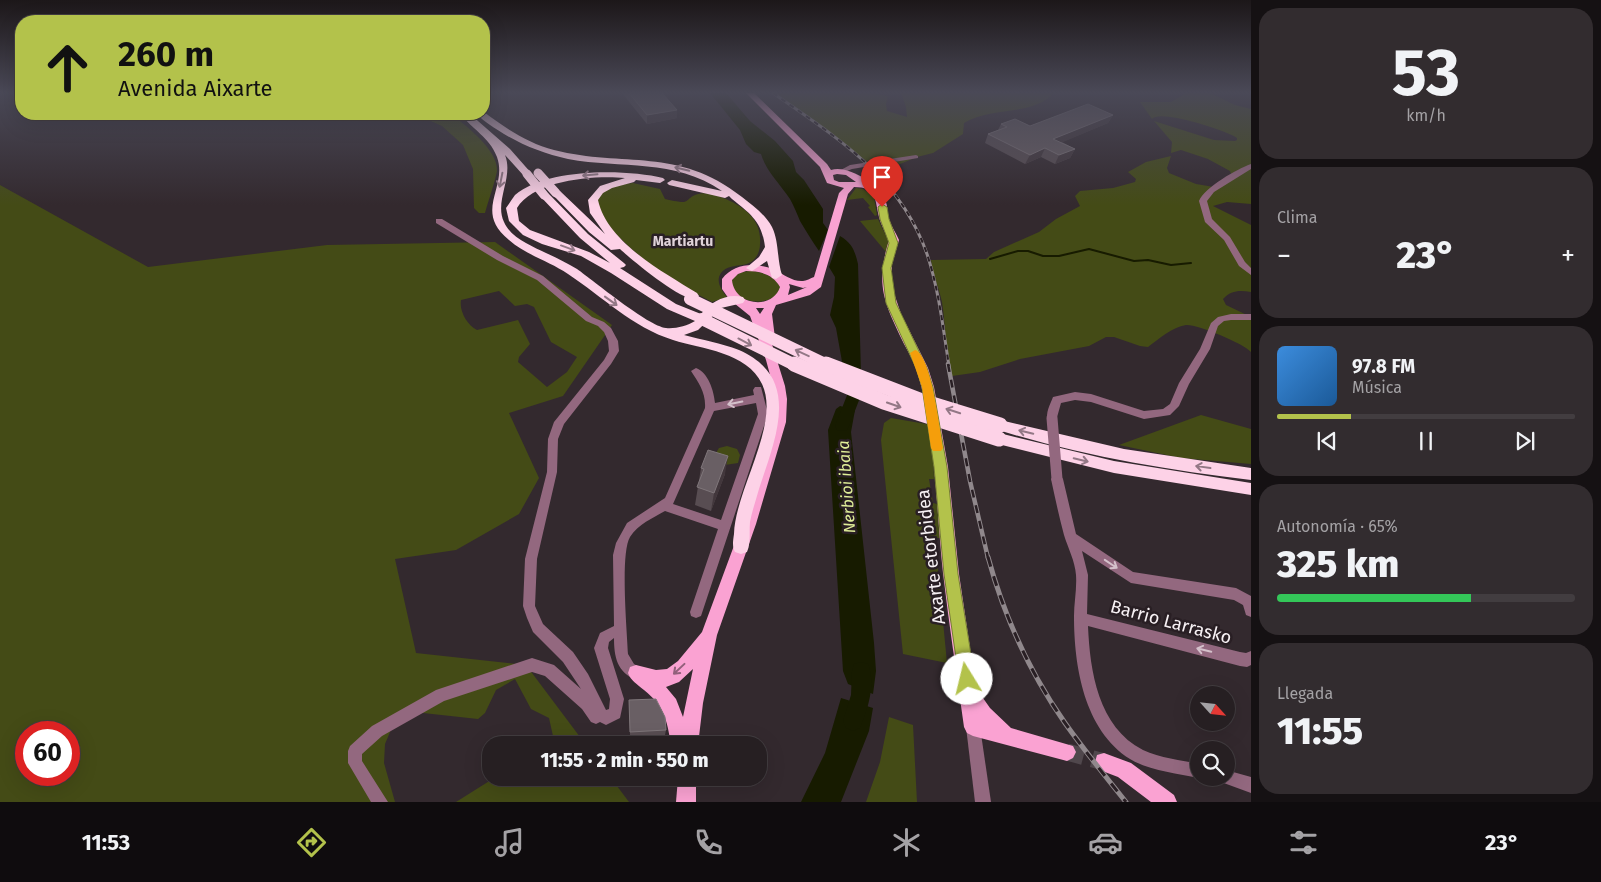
<!DOCTYPE html>
<html lang="es">
<head>
<meta charset="utf-8">
<style>
  :root { --surface:#261f22; --page:#322c2f; --text:#f1f3f6; --muted:#a4a2a5; --line:#423d40; --accent:#b3c24b }
  body { margin:0; font-family:"Fira Sans",sans-serif; background:var(--page); color:var(--text); height:100vh; display:flex; flex-direction:column; font-size:19px; white-space:nowrap }
  * { box-sizing:border-box; margin:0 }
  p { font-size:16px; color:var(--muted) }
  .icon { flex:none; width:28px; height:28px; fill:none; stroke:currentColor; stroke-width:2; stroke-linecap:round; stroke-linejoin:round }
  .map { position:relative; flex:1; overflow:hidden }
  .sheet { display:flex; flex-direction:column; gap:8px; padding:8px; background:#151113; width:350px }
  .sheet>* { flex:none }
  .guide { position:absolute; left:15px; top:15px; width:475px; height:105px; border-radius:20px; box-shadow:0 5px 20px #0002,0 0 0 1px var(--line); background:#b3c24b; color:#111; overflow:hidden }
  .needle { width:32px; rotate:117deg }
  .buttons { position:absolute; left:1190px; top:686px; display:grid; gap:10px }
  .buttons a { display:grid; place-items:center; width:45px; height:45px; border-radius:50%; background:var(--surface); box-shadow:0 5px 20px #0002,0 0 0 1px var(--line); font-size:25px }
  .speed { position:absolute; left:15px; top:721px; display:flex; gap:10px; font-size:25px; font-weight:700; text-align:center }
  .speed>* { display:grid; place-content:center; width:65px; height:65px; border-radius:50%; background:var(--surface); box-shadow:0 5px 20px #0002,0 0 0 1px var(--line); line-height:1 }
  .speed .limit { border:8px solid #d22; background:#fff; color:#111 }
  .pin { position:absolute; display:grid; place-items:center; width:42px; height:42px; color:#fff; margin:-51px -21px; border-radius:50% 50% 50% 0; rotate:-45deg; box-shadow:0 0 5px #0007 }
  .pin .icon { rotate:45deg }
  .me { position:absolute; width:55px; margin:-28px; rotate:351deg; stroke-linejoin:round; filter:drop-shadow(0 0 4px #0008) }
  .turn { display:flex; align-items:center; gap:18px; height:105px; padding:0 20px; font-size:22px }
  .turn .icon { width:65px; height:65px; stroke-width:2.5 }
  .turn b { display:block; font-size:35px; line-height:42px }
  .big { font-size:38px; font-weight:800; line-height:1.1 }
  .sheet .card { flex:1; display:flex; flex-direction:column; justify-content:center; gap:8px; min-width:0; padding:0 18px; border-radius:20px; background:var(--page) }
  .sheet .dial { align-items:center; gap:0 }
  .dial b { font-size:65px; line-height:1 }
  .song { display:flex; align-items:center; gap:15px }
  .cover { width:60px; height:60px; border-radius:8px; background:linear-gradient(135deg,hsl(210 70% 55%),hsl(210 70% 35%)) }
  .played { height:5px; border-radius:2px; background:linear-gradient(90deg,var(--accent) 25%,var(--line) 25%) }
  .keys { display:flex; justify-content:space-around; direction:ltr }
  .heat { display:flex; justify-content:space-between; align-items:center; font-size:28px; direction:ltr }
  .charge { height:8px; border-radius:4px; background:linear-gradient(90deg,#34c759 65%,var(--line) 0) }
  .trip { position:absolute; left:482px; top:736px; width:285px; height:50px; border-radius:20px; background:var(--surface); box-shadow:0 5px 20px #0002,0 0 0 1px var(--line); font-weight:800; line-height:50px; text-align:center }
  .tabs { display:flex; height:80px; justify-content:space-around; align-items:center; background:#0f0c0e; color:var(--muted) }
  .tabs .icon { width:35px; height:35px }
  .tabs .selected { color:var(--accent) }
  .tabs b { font-size:22px; color:var(--text) }
  main { display:flex; flex:1; min-height:0 }
  .map>svg:first-child { display:block }
  .green { fill:#444b16; fill-rule:evenodd }
  .water { fill:#171b00 }
  .lines { fill:none; stroke-linecap:round; stroke-linejoin:round }
  .stream { stroke:#171b00; stroke-width:2 }
  .river { fill:#171b00; fill-rule:evenodd }
  .major-tunnel { stroke:#50474c; stroke-width:17; stroke-dasharray:17 9; stroke-linecap:butt }
  .minor { fill:#93687f; fill-rule:evenodd }
  .major { fill:#faa2d2; fill-rule:evenodd }
  .highway { fill:#fdd2e7; fill-rule:evenodd }
  .rail-far2-casing { stroke:#90888c; stroke-width:3 }
  .rail-far1-casing { stroke:#90888c; stroke-width:4.5 }
  .rail-casing { stroke:#90888c; stroke-width:5 }
  .rail-far2 { stroke:#291f24; stroke-width:2; stroke-dasharray:5; stroke-linecap:butt }
  .rail-far1 { stroke:#291f24; stroke-width:2.5; stroke-dasharray:8; stroke-linecap:butt }
  .rail { stroke:#291f24; stroke-width:3; stroke-dasharray:10; stroke-linecap:butt }
  .minor-bridge { stroke:#93687f; stroke-width:11 }
  .highway-bridge-far2 { stroke:#fdd2e7; stroke-width:9 }
  .highway-bridge-far1 { stroke:#fdd2e7; stroke-width:12 }
  .highway-bridge { stroke:#fdd2e7; stroke-width:15 }
  .wall { fill:#584d52 }
  .shaded-wall { fill:#42373c }
  .building { fill:#695f64; stroke:#7f767a }
  .oneway { stroke:#937886 }
  .oneway2 { stroke:#d4c1cb }
  .oneway3 { stroke:#92607b }
  .route { fill:#b3c24b; stroke:#747e31 }
  .slow { fill:#f59e0b }
  .labels { text-anchor:middle; stroke-width:5; stroke-linejoin:round; paint-order:stroke }
  .far-neighbourhood-label { font-size:14px; font-weight:bold; fill:#e0d3d9; stroke:#291f24 }
  .water-label { font-size:16px; font-style:italic; fill:#e0ee98; stroke:#291f24 }
  .near-street-label { font-size:18px; fill:#f7f1f4; stroke:#291f24 }
</style>
</head>
<body>
<main>
<div class="map">
<svg width="1251" height="802" viewBox="0 0 1251 802">
  <rect width="100%" height="100%" fill="#33292e"/>
  <g class="green">
    <path d="M 776,93 L 872,93 L 888,96 L 886,104 L 887,111 L 907,117 L 906,107 L 901,93 L 1054,93 C 1031,117 992,106 964,123 L 963,134 L 933,153 L 917,157 L 881,172 Z"/>
    <path d="M 1186,93 L 1210,93 L 1235,105 L 1251,109 L 1251,204 L 1227,202 L 1213,206 L 1251,225 L 1251,292 C 1240,290 1231,290 1223,299 L 1226,305 L 1251,317 L 1251,352 C 1243,343 1197,324 1186,325 C 1172,327 1159,339 1148,347 L 1140,346 L 1114,337 L 1106,337 L 1089,346 L 1020,359 L 980,372 L 952,376 C 945,352 946,327 942,302 C 939,288 933,275 931,260 L 986,259 L 994,252 L 1039,232 L 1056,219 L 1080,206 L 1075,196 L 1080,191 L 1113,188 L 1135,182 L 1136,179 L 1128,172 L 1146,162 L 1171,156 L 1167,168 L 1169,173 L 1196,184 L 1214,187 L 1231,174 L 1230,171 L 1208,159 L 1181,150 L 1171,153 L 1172,142 L 1154,121 L 1214,140 L 1235,141 L 1237,140 L 1237,138 C 1225,130 1160,109 1152,119 L 1140,102 L 1171,102 Z"/>
    <path d="M 415,114 L 450,114 C 465,124 499,151 497,171 C 495,182 488,202 485,213 L 479,213 L 474,208 L 473,169 L 463,145 L 442,126 Z"/>
    <path d="M 633,183 L 660,189 L 665,199 C 670,200 678,202 684,202 C 688,201 689,198 693,196 C 703,190 716,195 726,199 C 746,208 762,221 760,244 C 760,252 756,260 749,263 C 740,267 728,264 721,273 C 715,281 722,291 727,297 L 712,302 C 698,294 682,287 668,278 C 651,266 599,225 596,204 C 594,188 622,184 633,183 Z"/>
    <path d="M 0,185 L 148,267 L 327,245 L 495,242 L 612,325 L 563,396 L 509,413 L 539,478 L 519,514 L 456,550 L 395,559 L 416,653 L 526,665 L 586,745 L 555,745 L 549,718 L 531,709 L 515,679 L 496,690 L 485,713 L 478,719 L 414,712 L 393,725 L 385,744 L 384,763 L 395,802 L 0,802 ZM 499,291 L 515,306 L 527,304 L 534,307 L 551,342 L 577,357 L 567,372 L 547,387 L 518,362 L 519,357 L 530,344 L 518,320 L 477,330 C 467,325 459,311 461,300 ZM 26,732 L 69,732 L 69,775 L 26,775 Z"/>
    <polygon points="856,188 863,189 874,197 877,215 875,216 868,207 870,206 863,198 847,200"/>
    <polygon points="878,219 890,245 886,252 860,221"/>
    <path d="M 753,271 C 765,273 773,276 780,286 C 778,305 747,305 737,294 C 734,291 733,286 731,283 C 734,273 743,271 753,271 Z"/>
    <polygon points="1201,415 1251,429 1251,464 1181,458 1119,445"/>
    <polygon points="891,418 932,425 934,479 929,479 933,503 937,504 940,538 935,538 947,663 903,654 881,440 884,423"/>
    <polygon points="727,446 737,449 740,455 738,463 725,465 716,453 719,448"/>
    <polygon points="889,717 913,725 917,802 866,802 880,762"/>
    <polygon points="504,778 611,778 629,802 456,802 491,780"/>
  </g>
  <g class="water">
    <path d="M 710,93 L 726,93 L 750,121 L 775,141 L 793,161 L 796,172 L 804,180 L 823,209 L 823,223 L 828,230 L 819,251 C 812,241 806,231 800,221 C 797,214 794,206 790,199 C 780,184 766,171 761,154 L 754,152 L 746,144 L 740,130 Z"/>
    <path d="M 840,236 C 852,243 855,251 858,264 L 861,374 L 843,367 L 836,328 L 830,315 L 834,297 L 835,277 L 829,267 Z"/>
    <polygon points="840,406 855,410 851,432 874,643 876,671 873,694 848,684 843,671 828,430 836,409"/>
    <polygon points="841,698 873,708 869,731 841,802 801,802 825,753"/>
  </g>
  <g class="lines">
    <polyline class="stream" points="990,259 1018,251 1028,251 1043,256 1059,256 1089,249 1134,261 1148,260 1171,265 1191,263"/>
    <g class="river">
      <polygon points="857,375 862,377 865,385 849,426 847,430 842,431 837,430 835,426 851,385 850,380 852,377"/>
      <path d="M 861,662 L 868,664 C 876,684 868,709 860,728 L 853,731 L 846,728 L 843,721 L 851,695 L 852,671 L 854,664 Z"/>
    </g>
    <polyline class="major-tunnel" points="1067,752 1104,762"/>
    <g class="minor">
      <polygon points="916,155 918,156 918,158 852,169 842,173 839,171 850,165"/>
      <path d="M 1251,164 L 1251,169 L 1214,192 L 1207,201 L 1212,219 L 1230,237 L 1245,262 L 1251,268 L 1251,275 L 1239,266 L 1224,240 L 1205,222 L 1199,201 C 1205,187 1237,169 1251,164 Z"/>
      <path d="M 436,219 L 442,219 L 503,256 L 543,276 L 592,317 L 604,322 L 611,328 L 618,341 L 619,351 L 611,364 L 564,424 L 558,439 L 557,472 L 537,559 L 535,606 L 543,624 L 573,652 L 588,674 L 606,710 L 609,709 L 610,699 L 594,648 L 600,633 L 614,626 L 613,555 L 616,543 L 627,523 L 665,498 L 705,408 C 706,393 699,383 691,371 L 696,368 C 708,372 714,391 715,403 L 754,395 L 753,390 L 755,387 L 761,387 L 768,414 L 701,616 L 696,618 L 691,616 L 690,612 L 718,529 L 665,511 C 653,518 638,524 630,537 C 620,554 627,630 628,654 L 634,664 L 641,668 L 643,673 L 641,678 L 636,680 C 617,672 614,657 614,638 L 609,642 L 608,648 L 624,699 L 620,718 L 606,725 L 600,722 L 596,724 L 591,722 L 582,709 L 545,676 L 532,672 L 444,701 L 382,736 L 362,754 L 362,761 L 388,802 L 371,802 L 348,763 L 348,751 L 350,746 L 372,726 L 436,690 L 532,658 L 554,665 L 581,689 L 563,662 L 533,632 L 527,618 L 523,606 L 525,559 L 547,472 L 548,439 L 554,422 L 604,360 L 609,351 L 608,341 L 604,332 L 598,326 L 586,321 L 537,280 L 497,260 L 436,223 ZM 756,403 L 758,414 L 721,520 L 673,504 L 714,411 Z"/>
      <path d="M 1231,314 L 1251,314 L 1251,320 L 1231,320 L 1224,321 L 1218,326 L 1210,349 L 1189,384 L 1179,406 L 1170,415 L 1144,419 L 1091,402 L 1075,400 L 1061,403 L 1056,421 L 1048,421 C 1045,413 1050,405 1053,397 L 1075,392 L 1091,394 L 1144,411 L 1163,409 L 1170,404 L 1179,383 L 1200,349 L 1211,323 L 1218,317 Z"/>
      <path d="M 1057,474 L 1061,476 L 1063,479 L 1076,534 L 1133,572 L 1236,588 L 1251,596 L 1251,617 L 1246,615 L 1243,605 L 1234,600 L 1131,583 L 1082,551 L 1088,575 L 1087,614 L 1240,652 L 1246,653 L 1251,651 L 1251,665 L 1247,667 L 1240,666 L 1088,626 C 1090,671 1098,727 1143,750 C 1160,758 1181,760 1199,764 L 1199,778 L 1201,778 L 1199,778 C 1176,773 1150,771 1130,759 C 1084,730 1074,666 1074,616 C 1074,603 1077,589 1076,575 C 1075,561 1068,548 1064,535 C 1059,516 1055,498 1051,479 L 1053,476 Z"/>
      <polygon points="973,720 978,722 980,727 991,802 975,802 966,727 968,722"/>
      <polygon points="1226,770 1251,777 1251,793 1221,782 1219,778 1226,778"/>
    </g>
    <g class="major">
      <path d="M 746,93 L 754,93 L 827,164 L 831,170 C 847,164 879,184 885,200 C 888,205 887,213 889,219 C 891,226 896,233 899,240 L 892,264 L 892,287 L 901,314 L 928,368 L 934,387 L 948,467 L 959,574 L 976,688 L 990,708 L 1011,728 L 1073,746 L 1076,752 L 1073,758 L 1067,761 L 973,736 L 967,733 L 964,727 C 957,676 949,625 943,573 C 936,509 936,433 917,371 C 914,362 909,353 904,344 C 884,302 875,286 889,240 C 886,233 881,225 879,217 C 875,200 877,187 854,187 L 848,194 L 821,287 L 810,295 L 776,305 L 772,314 L 775,338 L 771,341 L 785,386 L 787,399 L 786,422 L 756,524 L 717,635 L 703,703 L 698,745 L 671,745 C 667,719 664,706 644,690 C 637,684 631,681 628,673 L 630,667 L 636,665 L 656,670 L 667,669 L 678,661 L 702,632 L 742,524 L 774,422 L 775,399 L 773,386 L 766,360 L 750,316 L 729,299 L 722,289 L 722,279 C 734,263 757,262 775,270 C 783,274 793,282 803,281 C 806,281 811,278 814,277 L 839,193 L 844,188 L 827,183 L 820,167 ZM 837,174 L 846,175 L 856,182 L 839,182 L 834,180 L 833,175 ZM 746,271 C 760,271 773,274 780,287 C 772,311 734,305 732,280 L 738,274 ZM 789,284 L 803,288 L 807,287 L 788,295 L 790,287 ZM 756,308 L 764,308 L 760,314 ZM 693,669 L 683,717 L 676,699 L 666,687 L 679,682 Z"/>
      <polygon points="1104,753 1131,763 1174,795 1177,802 1151,802 1118,777 1097,769 1095,762 1097,755"/>
      <polygon points="678,778 696,778 696,802 676,802"/>
    </g>
    <g class="highway">
      <path d="M 484,112 C 505,128 528,143 554,150 C 625,168 677,146 742,197 C 753,206 765,214 772,227 C 779,241 777,260 782,275 L 776,279 L 772,278 L 767,261 L 752,271 L 746,268 L 759,257 L 765,247 C 762,222 751,214 732,199 L 729,196 L 725,198 L 669,185 L 667,183 L 672,180 L 722,191 C 674,158 622,169 568,159 C 545,154 524,146 504,134 C 495,128 484,122 477,114 Z"/>
      <path d="M 461,114 L 470,114 L 510,149 L 532,174 L 530,176 L 524,176 L 505,155 C 514,177 494,201 504,222 C 511,238 532,246 546,253 C 557,258 567,263 577,269 C 594,281 648,326 666,328 C 675,329 687,326 695,321 L 667,309 L 611,273 L 581,256 L 542,244 L 523,235 L 509,221 L 506,208 C 509,204 512,199 515,195 C 547,168 625,169 663,178 L 665,180 L 660,183 L 636,180 L 634,182 L 612,188 L 603,193 L 598,200 C 607,242 663,272 697,293 L 699,296 L 697,299 C 683,303 632,260 620,249 L 611,250 L 589,232 L 551,193 L 552,191 L 560,191 L 605,234 L 590,213 L 588,200 L 600,186 L 625,178 C 594,175 534,180 517,208 L 519,221 L 530,230 L 589,252 L 610,263 L 580,238 L 539,195 L 544,192 L 548,193 L 588,234 L 624,263 L 626,265 L 624,267 L 620,268 L 676,304 L 701,314 C 711,302 726,293 743,297 L 745,300 L 743,303 L 721,308 L 698,330 L 684,335 C 702,340 721,343 739,350 C 803,378 775,439 759,489 C 756,500 752,511 750,522 C 749,532 751,543 747,552 L 741,554 L 735,552 C 732,546 733,541 734,534 C 735,490 781,424 762,384 C 747,352 702,349 673,340 C 632,327 603,297 568,274 C 549,261 526,255 509,240 C 473,211 508,188 497,157 C 489,136 472,130 461,114 Z"/>
      <path d="M 1000,420 L 1124,449 L 1251,468 L 1251,480 C 1165,470 1078,455 995,429 L 993,425 L 995,421 Z"/>
      <polygon points="999,433 1114,461 1251,483 1251,495 1114,473 994,443 992,439 994,435"/>
    </g>
    <defs>
      <path id="rail-far2" d="M 773,93 C 837,138 900,176 927,254 C 939,290 943,328 949,366"/>
      <polyline id="rail-far1" points="948,364 970,481 988,558"/>
      <path id="rail" d="M 988,557 C 1004,616 1030,673 1065,723 C 1084,750 1105,776 1126,802"/>
    </defs>
    <use href="#rail-far2" class="rail-far2-casing"/>
    <use href="#rail-far1" class="rail-far1-casing"/>
    <use href="#rail" class="rail-casing"/>
    <use href="#rail-far2" class="rail-far2"/>
    <use href="#rail-far1" class="rail-far1"/>
    <use href="#rail" class="rail"/>
    <polyline class="minor-bridge" points="1052,418 1057,479"/>
    <g class="highway-bridge-far2">
      <polyline points="538,173 556,193"/>
      <polyline points="527,174 544,195"/>
    </g>
    <g class="highway-bridge-far1">
      <polyline points="690,299 829,366"/>
      <polyline points="702,319 797,366"/>
    </g>
    <g class="highway-bridge">
      <polyline points="794,364 884,402 999,439"/>
      <polyline points="826,364 922,401 1000,425"/>
    </g>
  </g>
  <g class="wall">
    <polygon points="622,93 662,93 677,118 647,124"/>
    <polygon points="1113,115 1108,123 1062,142 1075,149 1070,158 1055,164 1041,157 1025,164 985,143 988,134 998,130 1001,124 1030,126"/>
    <polygon points="701,468 725,474 711,511 695,505"/>
    <polygon points="629,700 666,730 665,735 630,736"/>
  </g>
  <g class="shaded-wall">
    <polygon points="677,110 677,118 647,124 647,115"/>
    <polygon points="1113,115 1108,123 1049,148 1053,139"/>
    <polygon points="1045,148 1041,157 1025,164 1030,155"/>
    <polygon points="1075,149 1070,158 1055,164 1059,155"/>
    <polygon points="728,456 725,474 711,511 714,493"/>
  </g>
  <g class="building">
    <polygon points="629,93 662,93 677,110 647,115"/>
    <polygon points="1088,104 1113,115 1053,139 1075,149 1059,155 1045,148 1030,155 988,134 1007,127 1001,124 1015,119 1030,126"/>
    <polygon points="708,450 728,456 714,493 697,487 704,469 701,468"/>
    <polygon points="656,699 665,717 666,730 630,732 629,700"/>
  </g>
  <defs><path id="oneway-shaft" d="M-6 0H5M1.5-3L5.5 0L1.5 3" fill="none" stroke-width="1.6" stroke-linecap="round" stroke-linejoin="round" transform="scale(1.25)"/></defs>
  <g class="oneway">
    <use href="#oneway-shaft" transform="translate(682 169) rotate(-166)"/>
    <use href="#oneway-shaft" transform="translate(590 175) rotate(175)"/>
    <use href="#oneway-shaft" transform="translate(501 180) rotate(101)"/>
    <use href="#oneway-shaft" transform="translate(568 248) rotate(20)"/>
    <use href="#oneway-shaft" transform="translate(611 301) rotate(36)"/>
    <use href="#oneway-shaft" transform="translate(745 342) rotate(28)"/>
    <use href="#oneway-shaft" transform="translate(802 353) rotate(-155)"/>
    <use href="#oneway-shaft" transform="translate(894 405) rotate(19)"/>
    <use href="#oneway-shaft" transform="translate(953 411) rotate(-162)"/>
    <use href="#oneway-shaft" transform="translate(1026 432) rotate(-166)"/>
    <use href="#oneway-shaft" transform="translate(1081 460) rotate(13)"/>
    <use href="#oneway-shaft" transform="translate(1203 467) rotate(-172)"/>
  </g>
  <g class="oneway2">
    <use href="#oneway-shaft" transform="translate(735 403) rotate(169)"/>
    <use href="#oneway-shaft" transform="translate(1111 564) rotate(34)"/>
    <use href="#oneway-shaft" transform="translate(1204 650) rotate(-166)"/>
  </g>
  <use class="oneway3" href="#oneway-shaft" transform="translate(679 669) rotate(137)"/>
  <linearGradient id="sky" x2="0" y2="1"><stop stop-color="#1c1719"/><stop offset="0.45" stop-color="#4a4957"/><stop offset="1" stop-color="#4a4957" stop-opacity="0"/></linearGradient>
  <rect width="1251" height="205" fill="url(#sky)"/>
  <polygon class="route" points="882,204 887,207 889,219 898,243 891,268 896,303 927,368 933,387 947,467 958,574 975,679 973,685 967,687 962,685 959,679 944,574 934,467 922,387 916,368 886,303 882,268 889,243 880,219 878,207"/>
  <path class="slow" d="M 915,350 C 931,354 940,431 943,448 L 941,451 L 933,451 L 931,448 L 922,387 L 910,353 Z"/>
  <g class="labels">
    <g class="far-neighbourhood-label">
      <text x="683" y="246">Martiartu</text>
    </g>
    <g class="water-label">
      <text transform="translate(846 487) rotate(-94)" y="6">Nerbioi ibaia</text>
    </g>
    <g class="near-street-label">
      <text transform="translate(931 557) rotate(-97)" y="6">Axarte etorbidea</text>
      <text transform="translate(1171 622) rotate(15)" y="6">Barrio Larrasko</text>
    </g>
  </g>
</svg>
<div class="buttons">
<a><svg class="needle" viewBox="-14 -14 28 28"><path d="M0-13l5 13h-10z" fill="#e53935"/><path d="M0 13l5-13h-10z" fill="#a4a2a5"/></svg></a>
<a><svg class="icon" aria-label="search" viewBox="0 0 24 24"><circle cx="10" cy="10" r="6"/><path d="M15 15l6 6"/></svg></a>
</div>
<div class="speed"><div class="limit">60</div></div>
<div class="pin" style="left:882px;top:207px;background:#d93025"><svg class="icon" aria-label="arrive" viewBox="0 0 24 24"><path d="M6 21V4h12l-3 4 3 4H6"/></svg></div>
<svg class="me" style="left:967px;top:679px" viewBox="-20 -20 40 40"><circle r="19" fill="#fff"/><path d="M0-13L10 11 0 6-10 11z" fill="#b3c24b"/></svg>
<div class="trip">11:55 · 2 min · 550 m</div>
<div class="guide">
<div class="turn"><svg class="icon" aria-label="ahead" viewBox="0 0 24 24"><path d="M12 20V5M6 11l6-6 6 6"/></svg><div><b>260 m</b>Avenida Aixarte</div></div>
</div>
</div>
<section class="sheet">
<div class="card dial"><b>53</b><p>km/h</p></div>
<div class="card"><p>Clima</p>
<div class="heat"><a>−</a><b class="big">23°</b><a>+</a></div>
</div>
<div class="card">
<div class="song"><i class="cover"></i><div><b>97.8 FM</b><p>Música</p></div></div>
<div class="played"></div>
<div class="keys"><svg class="icon" aria-label="previous" viewBox="0 0 24 24"><path d="M18 5L8 12l10 7zM5 5v14"/></svg><svg class="icon" aria-label="pause" viewBox="0 0 24 24"><path d="M8 5v14M16 5v14"/></svg><svg class="icon" aria-label="next" viewBox="0 0 24 24"><path d="M6 5l10 7-10 7zM19 5v14"/></svg></div>
</div>
<div class="card"><p>Autonomía · 65%</p><b class="big">325 km</b><div class="charge"></div></div>
<div class="card"><p>Llegada</p><b class="big">11:55</b></div>
</section>
</main>
<nav class="tabs">
<b>11:53</b>
<svg class="icon selected" aria-label="directions" viewBox="0 0 24 24"><path d="M12 3l9 9-9 9-9-9zM9 14v-3h6M13 9l2 2-2 2"/></svg>
<svg class="icon" aria-label="music" viewBox="0 0 24 24"><path d="M9 18V5l10-2v13"/><circle cx="6" cy="18" r="3"/><circle cx="16" cy="16" r="3"/></svg>
<svg class="icon" aria-label="phone" viewBox="0 0 24 24"><path d="M5 4h4l2 5-3 2q2 4 5 5l2-3 5 2v4C11 20 4 13 5 4z"/></svg>
<svg class="icon" aria-label="climate" viewBox="0 0 24 24"><path d="M12 3v18M4 7l16 10M4 17L20 7"/></svg>
<svg class="icon" aria-label="car" viewBox="0 0 24 24"><path d="M5 17H2v-5l4-1 3-4h7l3 4 3 1v5h-3M9 17h6M6 11h13"/><circle cx="7" cy="17" r="2"/><circle cx="17" cy="17" r="2"/></svg>
<svg class="icon" aria-label="filters" viewBox="0 0 24 24"><path d="M4 7h16M4 17h16"/><circle cx="9" cy="7" r="2"/><circle cx="15" cy="17" r="2"/></svg>
<b>23°</b>
</nav>
</body>
</html>
